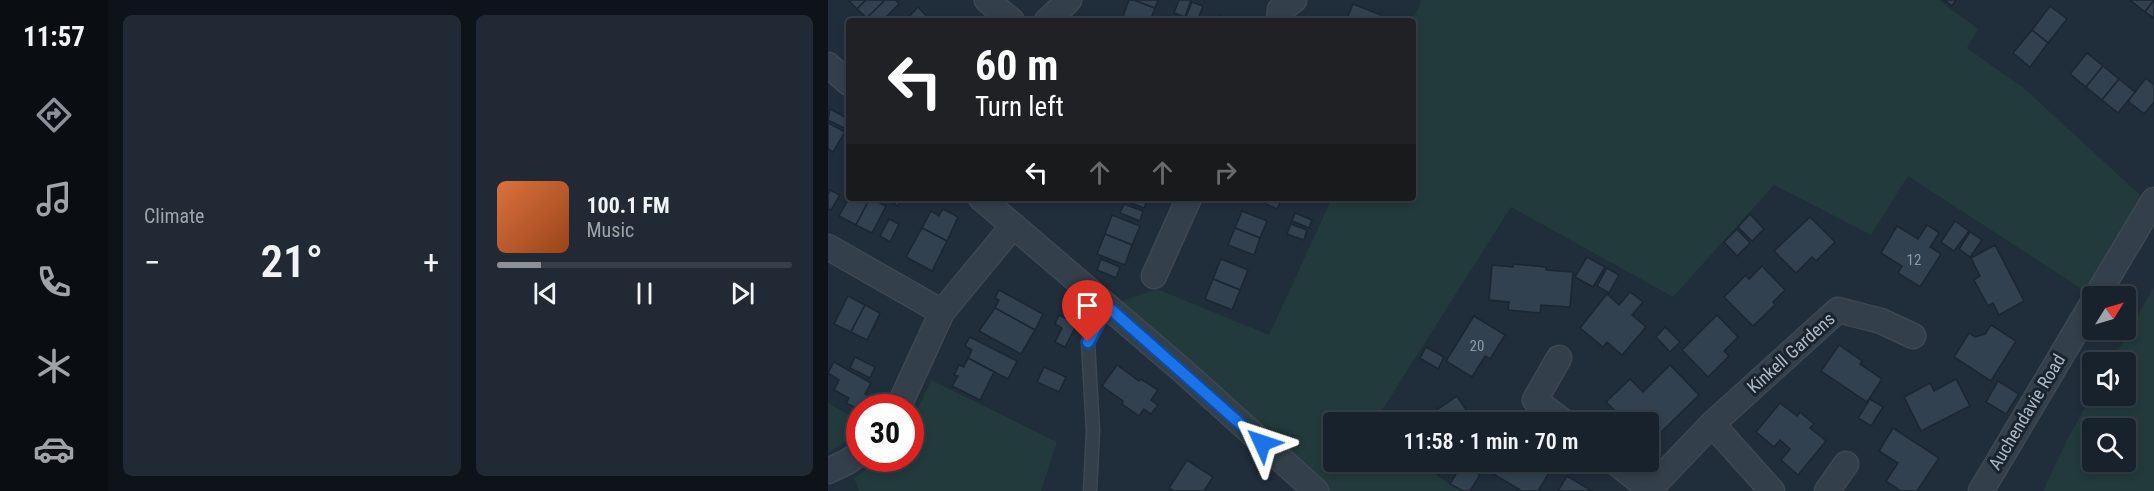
<!DOCTYPE html>
<html lang="en">
<head>
<meta charset="utf-8">
<style>
  :root { --surface:#18222c; --page:#212a34; --text:#f1f3f6; --muted:#9fa4a9; --line:#363f48; --accent:#8c9099 }
  body { margin:0; font-family:"Roboto Condensed",sans-serif; background:var(--page); color:var(--text); height:100vh; display:flex; flex-direction:column; font-size:22px; white-space:nowrap }
  * { box-sizing:border-box; margin:0 }
  p { font-size:20px; color:var(--muted) }
  .icon { flex:none; width:33px; height:33px; fill:none; stroke:currentColor; stroke-width:2; stroke-linecap:round; stroke-linejoin:round }
  .map { position:relative; flex:1; overflow:hidden }
  .panel { display:flex; flex-direction:column; gap:15px; padding:15px; background:#0d1318; width:720px }
  .panel>* { flex:none }
  .hud { position:absolute; left:18px; top:18px; width:570px; height:183px; border-radius:6px; box-shadow:0 3px 9px #0003,0 0 0 2px var(--line); background:#202124; color:#fff; overflow:hidden }
  .needle { width:39px; rotate:53deg }
  .fabs { position:absolute; left:1254px; top:286px; display:grid; gap:12px }
  .fabs a { display:grid; place-items:center; width:54px; height:54px; border-radius:6px; background:var(--surface); box-shadow:0 3px 9px #0003,0 0 0 2px var(--line); font-size:30px }
  .speed { position:absolute; left:18px; top:394px; display:flex; gap:12px; font-size:30px; font-weight:700; text-align:center }
  .speed>* { display:grid; place-content:center; width:78px; height:78px; border-radius:50%; background:var(--surface); box-shadow:0 3px 9px #0003,0 0 0 2px var(--line); line-height:1 }
  .speed .limit { border:9px solid #d22; background:#fff; color:#111 }
  .pin { position:absolute; display:grid; place-items:center; width:51px; height:51px; color:#fff; margin:-62px -26px; border-radius:50% 50% 50% 0; rotate:-45deg; box-shadow:0 0 6px #0007 }
  .pin .icon { rotate:45deg }
  .me { position:absolute; width:66px; margin:-33px; rotate:312deg; stroke-linejoin:round; filter:drop-shadow(0 0 4px #0008) }
  .turn { display:flex; align-items:center; gap:21px; height:126px; padding:0 30px; font-size:27px }
  .turn .icon { width:78px; height:78px; stroke-width:2.5 }
  .turn b { display:block; font-size:42px; line-height:51px }
  .lanes { display:flex; align-items:center; height:57px; padding:0 30px; background:#0003; justify-content:center; gap:30px; direction:ltr }
  .lanes .off { opacity:.35 }
  .big { font-size:45px; font-weight:600; line-height:1.1 }
  .panel .widget { flex:1; display:flex; flex-direction:column; justify-content:center; gap:9px; min-width:0; padding:0 21px; border-radius:9px; background:var(--page) }
  .song { display:flex; align-items:center; gap:18px }
  .cover { width:72px; height:72px; border-radius:9px; background:linear-gradient(135deg,hsl(20 70% 55%),hsl(20 70% 35%)) }
  .played { height:6px; border-radius:3px; background:linear-gradient(90deg,var(--accent) 15%,var(--line) 15%) }
  .keys { display:flex; justify-content:space-around; direction:ltr }
  .heat { display:flex; justify-content:space-between; align-items:center; font-size:33px; direction:ltr }
  .panel .tiles { flex:1; display:grid; gap:15px; grid-template-columns:repeat(2,1fr) }
  .trip { position:absolute; left:495px; top:412px; width:336px; height:60px; border-radius:6px; background:var(--surface); box-shadow:0 3px 9px #0003,0 0 0 2px var(--line); font-weight:600; line-height:60px; text-align:center }
  main { display:flex; flex:1; min-height:0 }
  .tabs { display:flex; flex-direction:column; width:108px; justify-content:space-around; align-items:center; background:#0a0e12; color:var(--muted) }
  .tabs .icon { width:42px; height:42px }
  .tabs .selected { color:var(--accent) }
  .tabs b { font-size:27px; color:var(--text) }
  .map>svg:first-child { display:block }
  .green { fill:#223a3b; fill-rule:evenodd }
  .building { fill:#314150; stroke:#1b2630; stroke-width:1.5 }
  .lines { fill:none; stroke-linecap:round; stroke-linejoin:round }
  .service-casing { stroke:#3d4853; stroke-width:15 }
  .minor-casing { stroke:#3d4853; stroke-width:27 }
  .service { stroke:#333f4a; stroke-width:12 }
  .minor { stroke:#333f4a; stroke-width:24 }
  .route-casing { stroke:#114b97; stroke-width:15 }
  .route { stroke:#1a73e8; stroke-width:10 }
  .labels { text-anchor:middle; stroke-width:6; stroke-linejoin:round; paint-order:stroke }
  .number-label { font-size:15px; fill:#8d99a7 }
  .street-label { font-size:18px; fill:#aeb9c6; stroke:#19242e }
</style>
</head>
<body>
<main>
<nav class="tabs">
<b>11:57</b>
<svg class="icon selected" aria-label="directions" viewBox="0 0 24 24"><path d="M12 3l9 9-9 9-9-9zM9 14v-3h6M13 9l2 2-2 2"/></svg>
<svg class="icon" aria-label="music" viewBox="0 0 24 24"><path d="M9 18V5l10-2v13"/><circle cx="6" cy="18" r="3"/><circle cx="16" cy="16" r="3"/></svg>
<svg class="icon" aria-label="phone" viewBox="0 0 24 24"><path d="M5 4h4l2 5-3 2q2 4 5 5l2-3 5 2v4C11 20 4 13 5 4z"/></svg>
<svg class="icon" aria-label="climate" viewBox="0 0 24 24"><path d="M12 3v18M4 7l16 10M4 17L20 7"/></svg>
<svg class="icon" aria-label="car" viewBox="0 0 24 24"><path d="M5 17H2v-5l4-1 3-4h7l3 4 3 1v5h-3M9 17h6M6 11h13"/><circle cx="7" cy="17" r="2"/><circle cx="17" cy="17" r="2"/></svg>
</nav>
<section class="panel">
<div class="tiles">
<div class="widget"><p>Climate</p>
<div class="heat"><a>−</a><b class="big">21°</b><a>+</a></div>
</div>
<div class="widget">
<div class="song"><i class="cover"></i><div><b>100.1 FM</b><p>Music</p></div></div>
<div class="played"></div>
<div class="keys"><svg class="icon" aria-label="previous" viewBox="0 0 24 24"><path d="M18 5L8 12l10 7zM5 5v14"/></svg><svg class="icon" aria-label="pause" viewBox="0 0 24 24"><path d="M8 5v14M16 5v14"/></svg><svg class="icon" aria-label="next" viewBox="0 0 24 24"><path d="M6 5l10 7-10 7zM19 5v14"/></svg></div>
</div>
</div>
</section>
<div class="map">
<svg width="1326" height="491" viewBox="0 0 1326 491">
  <rect width="100%" height="100%" fill="#202d3a"/>
  <g class="green">
    <polygon points="594,0 1111,0 1150,29 1139,48 1197,89 1323,205 1266,297 1080,176 1043,235 946,185 845,297 683,207 546,423 506,423 506,462 588,462 633,491 488,491 279,306 329,289 441,335 504,198 585,198 584,21"/>
    <path d="M 1326,287 L 1326,491 L 1215,491 L 1240,438 L 1264,395 L 1298,396 L 1298,363 L 1283,363 ZM 1264,429 L 1298,429 L 1298,462 L 1264,462 Z"/>
    <polygon points="103,380 229,442 213,491 31,491 26,478 52,459 82,459 83,423"/>
    <polygon points="0,403 32,421 31,432 0,453"/>
  </g>
  <g class="building">
    <polygon points="20,0 38,0 29,9"/>
    <polygon points="38,0 57,0 39,18 29,9"/>
    <polygon points="57,0 68,0 71,4 54,21 41,21 39,18"/>
    <polygon points="301,0 306,0 327,8 322,21 308,21 295,16"/>
    <polygon points="306,0 330,0 327,8"/>
    <polygon points="351,0 363,0 357,17 346,13"/>
    <polygon points="1116,0 1128,0 1124,6"/>
    <polygon points="1302,0 1326,0 1317,12"/>
    <polygon points="1326,0 1326,18 1317,12"/>
    <polygon points="364,2 375,6 369,21 357,19"/>
    <polygon points="525,4 553,15 551,21 518,21"/>
    <polygon points="1222,6 1239,19 1220,43 1204,30"/>
    <polygon points="90,7 103,21 77,21"/>
    <polygon points="391,15 406,21 388,21"/>
    <polygon points="1204,30 1220,43 1202,67 1185,53"/>
    <polygon points="1259,53 1275,66 1258,87 1242,74"/>
    <polygon points="1275,66 1291,79 1274,100 1258,87"/>
    <polygon points="1318,78 1326,85 1326,102 1316,114 1300,101"/>
    <polygon points="1291,79 1307,92 1290,113 1274,100"/>
    <polygon points="2,109 21,119 18,129 0,120"/>
    <polygon points="0,123 17,132 5,152 0,149"/>
    <polygon points="2,190 12,195 3,210 0,209 0,194"/>
    <polygon points="21,198 42,198 28,225 11,216"/>
    <polygon points="42,198 58,206 44,233 28,225"/>
    <polygon points="61,198 74,198 70,206 60,200"/>
    <polygon points="298,198 320,198 316,208 297,201"/>
    <polygon points="425,198 454,198 449,209"/>
    <polygon points="296,204 315,211 312,221 292,213"/>
    <polygon points="115,209 130,217 119,241 94,228 103,211 111,216"/>
    <polygon points="414,211 439,221 432,238 407,228"/>
    <polygon points="467,213 484,220 481,228 464,221"/>
    <polygon points="922,214 936,229 924,241 910,227"/>
    <polygon points="284,215 312,226 304,245 277,234"/>
    <polygon points="982,217 1007,242 988,261 984,257 968,273 946,251"/>
    <polygon points="61,219 71,224 62,242 52,236"/>
    <polygon points="1127,221 1141,231 1126,251 1113,242"/>
    <polygon points="463,224 479,230 476,240 459,234"/>
    <polygon points="1099,225 1111,233 1102,247 1113,254 1092,287 1070,273 1074,266 1053,253 1069,226 1090,239"/>
    <polygon points="94,228 119,241 104,271 78,257"/>
    <polygon points="407,228 432,238 426,255 400,245"/>
    <polygon points="909,229 922,243 909,256 896,242"/>
    <polygon points="1142,232 1154,240 1142,257 1131,249"/>
    <polygon points="277,234 304,245 297,265 269,254"/>
    <polygon points="1167,245 1196,301 1171,315 1165,303 1160,306 1146,280 1152,276 1143,258"/>
    <polygon points="759,257 777,267 765,287 747,277"/>
    <polygon points="273,259 292,267 288,278 269,270"/>
    <polygon points="393,259 420,270 412,290 385,279"/>
    <polygon points="685,264 718,267 718,270 745,272 742,307 713,305 712,313 680,310 681,302 661,300 664,265 685,267"/>
    <polygon points="934,266 957,290 945,302 947,305 925,326 896,297 918,275 921,279"/>
    <polygon points="779,268 791,275 781,293 769,286"/>
    <polygon points="385,279 412,290 404,310 377,299"/>
    <polygon points="171,290 215,314 207,330 167,308 171,300 167,298"/>
    <polygon points="802,292 815,302 804,315 818,327 794,355 779,342 775,347 752,328 779,294 791,305"/>
    <polygon points="20,296 37,305 23,332 6,324"/>
    <polygon points="37,305 52,313 39,340 23,332"/>
    <polygon points="167,308 207,330 193,354 151,331"/>
    <polygon points="231,315 249,324 237,347 227,342 234,328 227,324"/>
    <polygon points="889,315 910,337 896,351 901,356 880,377 854,350"/>
    <polygon points="646,316 677,335 662,359 657,356 644,377 618,361"/>
    <polygon points="1163,325 1188,341 1163,381 1126,357 1141,333 1147,337 1157,334"/>
    <polygon points="837,327 852,342 842,352 828,337"/>
    <polygon points="142,337 189,361 180,379 140,358 144,350 137,346"/>
    <polygon points="1011,345 1034,361 1032,364 1054,379 1039,402 993,371"/>
    <polygon points="598,347 616,357 610,369 592,358"/>
    <polygon points="27,357 47,367 42,378 22,368"/>
    <polygon points="140,358 166,372 152,400 124,386 130,376 126,375 131,365 136,367"/>
    <polygon points="6,362 43,383 37,394 41,396 35,408 32,410 18,403 21,398 6,390 11,380 0,373"/>
    <polygon points="289,365 311,381 313,379 330,390 323,400 330,405 323,414 316,409 311,416 294,404 295,401 274,386"/>
    <polygon points="842,365 871,395 821,444 820,423 800,423 778,402 802,379 815,392"/>
    <polygon points="216,367 238,377 231,392 209,382"/>
    <polygon points="1128,379 1142,406 1093,431 1076,397 1102,383 1106,391"/>
    <polygon points="1170,381 1191,394 1178,414 1158,402"/>
    <polygon points="629,396 646,422 590,423"/>
    <polygon points="1042,399 1055,407 1043,426 1030,418"/>
    <polygon points="952,403 969,416 972,412 986,424 982,428 998,441 970,475 953,460 962,449 952,440 946,447 928,432"/>
    <polygon points="1065,428 1111,458 1089,491 1073,491 1058,481 1070,463 1051,451"/>
    <polygon points="359,460 385,477 376,491 346,491 341,488"/>
    <polygon points="621,462 636,462 626,469"/>
    <polygon points="668,462 713,462 724,468 710,491 694,491 662,472"/>
    <polygon points="634,464 652,475 642,491 635,491 622,484"/>
    <polygon points="739,476 764,491 730,491"/>
  </g>
  <g class="lines">
    <defs>
      <polyline id="service" points="262,491 265,431 260,342 279,306"/>
      <g id="minor">
        <polyline points="159,0 184,21"/>
        <polyline points="219,21 241,0"/>
        <polyline points="451,21 452,10 466,0"/>
        <polyline points="0,65 21,83"/>
        <polyline points="153,198 355,371 488,491"/>
        <polyline points="0,247 114,312"/>
        <polyline points="326,276 361,198"/>
        <polyline points="1268,297 1326,200"/>
        <polyline points="731,358 707,400 737,423"/>
        <polyline points="70,408 114,312 185,226"/>
        <polyline points="884,424 944,491"/>
        <polyline points="787,462 821,489"/>
        <polyline points="0,471 19,462 32,453"/>
        <polyline points="820,491 884,424 1010,310 1053,321 1085,336"/>
        <polyline points="999,491 1018,464"/>
        <polyline points="1153,491 1264,304"/>
      </g>
    </defs>
    <use href="#service" class="service-casing"/>
    <use href="#minor" class="minor-casing"/>
    <use href="#service" class="service"/>
    <use href="#minor" class="minor"/>
  </g>
  <g class="lines">
    <defs>
      <polyline id="route" points="260,342 279,306 434,443"/>
    </defs>
    <use href="#route" class="route-casing"/>
    <use href="#route" class="route"/>
  </g>
  <g class="labels">
    <g class="number-label">
      <text x="1086" y="265">12</text>
      <text x="649" y="351">20</text>
    </g>
    <g class="street-label">
      <text transform="translate(963 353) rotate(-42)" y="6">Kinkell Gardens</text>
      <text transform="translate(1199 412) rotate(-59)" y="6">Auchendavie Road</text>
    </g>
  </g>
</svg>
<div class="fabs">
<a><svg class="needle" viewBox="-14 -14 28 28"><path d="M0-13l5 13h-10z" fill="#e53935"/><path d="M0 13l5-13h-10z" fill="#9fa4a9"/></svg></a>
<a><svg class="icon" aria-label="sound" viewBox="0 0 24 24"><path d="M4 9h4l5-4v14l-5-4H4zM17 9q2 3 0 6"/></svg></a>
<a><svg class="icon" aria-label="search" viewBox="0 0 24 24"><circle cx="10" cy="10" r="6"/><path d="M15 15l6 6"/></svg></a>
</div>
<div class="speed"><div class="limit">30</div></div>
<div class="pin" style="left:260px;top:342px;background:#d93025"><svg class="icon" aria-label="arrive" viewBox="0 0 24 24"><path d="M6 21V4h12l-3 4 3 4H6"/></svg></div>
<svg class="me" style="left:434px;top:443px" viewBox="-20 -20 40 40"><path d="M0-17L14 15 0 8-14 15z" fill="#1a73e8" stroke="#fff" stroke-width="4"/></svg>
<div class="trip">11:58 · 1 min · 70 m</div>
<div class="hud">
<div class="turn"><svg class="icon" aria-label="left" viewBox="0 0 24 24"><path d="M17 20v-9H6M10 6l-5 5 5 5"/></svg><div><b>60 m</b>Turn left</div></div>
<div class="lanes"><svg class="icon" aria-label="left" viewBox="0 0 24 24"><path d="M17 20v-9H6M10 6l-5 5 5 5"/></svg><svg class="icon off" aria-label="ahead" viewBox="0 0 24 24"><path d="M12 20V5M6 11l6-6 6 6"/></svg><svg class="icon off" aria-label="ahead" viewBox="0 0 24 24"><path d="M12 20V5M6 11l6-6 6 6"/></svg><svg class="icon off" aria-label="right" viewBox="0 0 24 24"><path d="M7 20v-9h11M14 6l5 5-5 5"/></svg></div>
</div>
</div>
</main>
</body>
</html>
